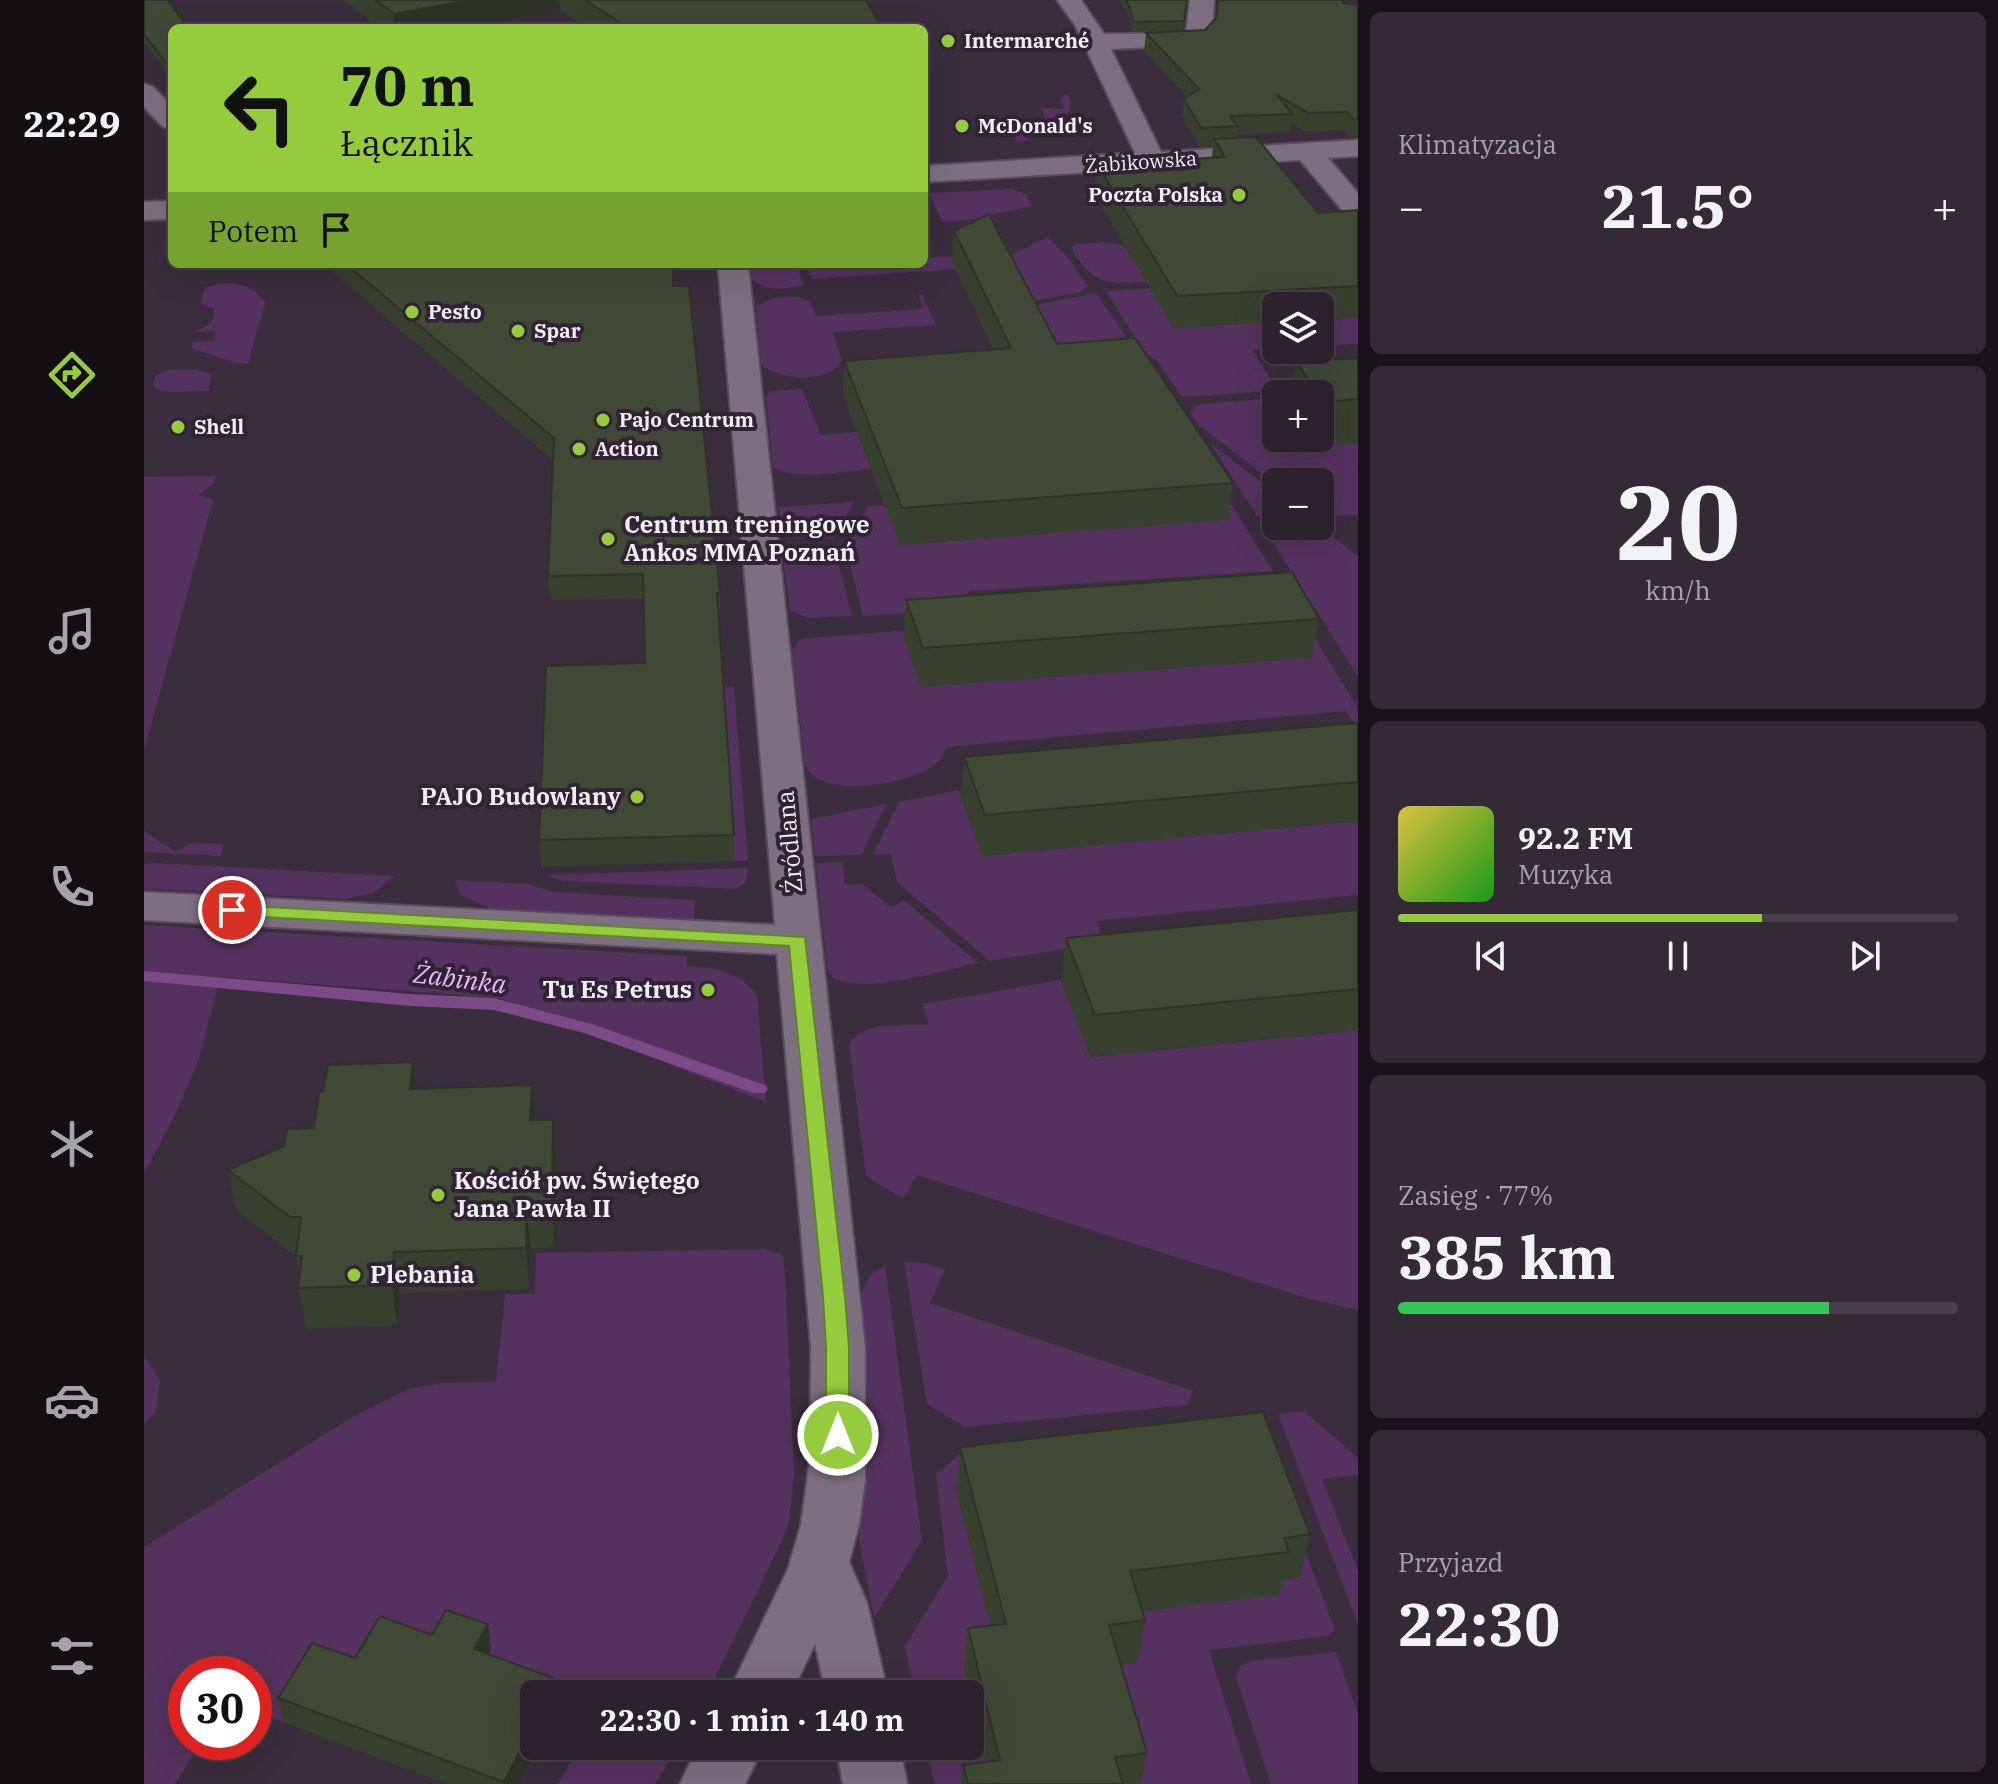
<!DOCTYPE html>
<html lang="pl">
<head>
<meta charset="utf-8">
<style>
  :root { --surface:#2c222e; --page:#342a36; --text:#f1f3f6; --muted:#a6a4aa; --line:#483f4a; --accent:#94cc3d }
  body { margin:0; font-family:"IBM Plex Serif",serif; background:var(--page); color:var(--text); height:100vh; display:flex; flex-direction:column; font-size:30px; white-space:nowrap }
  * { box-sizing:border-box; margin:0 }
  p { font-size:26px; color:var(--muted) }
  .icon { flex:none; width:44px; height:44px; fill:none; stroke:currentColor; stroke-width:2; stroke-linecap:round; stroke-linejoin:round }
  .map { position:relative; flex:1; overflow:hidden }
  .drawer { display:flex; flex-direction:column; gap:12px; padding:12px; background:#181319; width:640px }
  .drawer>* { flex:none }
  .hud { position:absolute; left:24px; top:24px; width:760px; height:244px; border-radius:12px; box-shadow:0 8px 32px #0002,0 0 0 2px var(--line); background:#94cc3d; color:#111; overflow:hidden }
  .controls { position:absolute; left:1118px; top:292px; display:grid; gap:16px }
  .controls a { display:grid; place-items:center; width:72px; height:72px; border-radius:12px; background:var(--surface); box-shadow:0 8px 32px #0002,0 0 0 2px var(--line); font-size:40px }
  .speed { position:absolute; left:24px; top:1656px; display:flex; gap:16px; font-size:40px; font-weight:700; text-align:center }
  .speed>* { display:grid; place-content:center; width:104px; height:104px; border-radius:50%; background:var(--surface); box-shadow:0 8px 32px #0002,0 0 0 2px var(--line); line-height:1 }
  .speed .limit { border:12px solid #d22; background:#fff; color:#111 }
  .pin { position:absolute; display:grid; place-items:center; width:68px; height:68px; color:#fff; margin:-34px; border:4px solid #fff; border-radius:50%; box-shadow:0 2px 8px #0007 }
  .me { position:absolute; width:88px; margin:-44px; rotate:0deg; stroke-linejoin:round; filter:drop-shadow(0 0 6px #0008) }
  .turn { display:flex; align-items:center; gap:28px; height:168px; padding:0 40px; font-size:36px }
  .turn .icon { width:104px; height:104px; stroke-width:2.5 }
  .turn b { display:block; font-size:56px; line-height:68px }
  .then { display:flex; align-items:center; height:76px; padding:0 40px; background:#0003; gap:16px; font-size:30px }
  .big { font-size:60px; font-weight:800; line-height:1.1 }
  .drawer .tile { flex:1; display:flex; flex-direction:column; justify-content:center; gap:12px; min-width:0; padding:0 28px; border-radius:12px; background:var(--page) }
  .drawer .dial { align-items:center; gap:0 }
  .dial b { font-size:104px; line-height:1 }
  .song { display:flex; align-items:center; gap:24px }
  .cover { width:96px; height:96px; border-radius:12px; background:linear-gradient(135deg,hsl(50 70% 55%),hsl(120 70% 35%)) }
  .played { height:8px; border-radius:4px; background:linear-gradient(90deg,var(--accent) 65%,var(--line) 65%) }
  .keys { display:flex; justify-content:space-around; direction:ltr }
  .heat { display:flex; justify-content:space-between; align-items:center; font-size:44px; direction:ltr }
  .charge { height:12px; border-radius:6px; background:linear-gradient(90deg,#34c759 77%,var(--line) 0) }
  .trip { position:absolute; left:376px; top:1680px; width:464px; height:80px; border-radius:12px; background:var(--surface); box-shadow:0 8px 32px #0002,0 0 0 2px var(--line); font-weight:800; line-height:80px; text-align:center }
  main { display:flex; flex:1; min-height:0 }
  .tab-bar { display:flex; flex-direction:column; width:144px; justify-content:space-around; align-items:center; background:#120e12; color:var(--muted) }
  .tab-bar .icon { width:56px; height:56px }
  .tab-bar .current { color:var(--accent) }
  .tab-bar b { font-size:36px; color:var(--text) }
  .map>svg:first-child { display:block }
  .green { fill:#55315f }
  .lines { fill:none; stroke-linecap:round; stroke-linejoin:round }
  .stream { fill:#7a4b87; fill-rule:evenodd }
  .minor-casing { stroke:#584d5a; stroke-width:4 }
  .minor { fill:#7d6f81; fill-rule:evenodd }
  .wall { fill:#373f2e }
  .shaded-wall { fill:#2d3326 }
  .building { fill:#404936; stroke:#2d3326; stroke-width:2 }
  .route { fill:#94cc3d; stroke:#608528; stroke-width:2 }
  .poi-dot { fill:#94cc3d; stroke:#302333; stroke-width:3 }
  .labels { text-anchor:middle; stroke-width:8; stroke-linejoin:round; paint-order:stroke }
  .far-poi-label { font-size:20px; font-weight:bold; fill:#f3ebf5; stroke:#302333; text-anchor:start }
  .far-street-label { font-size:20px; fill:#f3ebf5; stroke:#302333 }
  .poi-label { font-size:24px; font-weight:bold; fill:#f3ebf5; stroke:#302333; text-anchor:start }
  .street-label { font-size:24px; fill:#f3ebf5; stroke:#302333 }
  .water-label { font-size:26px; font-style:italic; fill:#edb6fc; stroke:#302333 }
</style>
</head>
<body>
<main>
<nav class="tab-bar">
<b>22:29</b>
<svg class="icon current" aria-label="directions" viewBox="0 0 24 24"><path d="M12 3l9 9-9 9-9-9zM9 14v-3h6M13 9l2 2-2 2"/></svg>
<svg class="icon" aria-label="music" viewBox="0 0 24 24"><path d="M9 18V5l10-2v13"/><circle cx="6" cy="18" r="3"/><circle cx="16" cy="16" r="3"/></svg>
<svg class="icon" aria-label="phone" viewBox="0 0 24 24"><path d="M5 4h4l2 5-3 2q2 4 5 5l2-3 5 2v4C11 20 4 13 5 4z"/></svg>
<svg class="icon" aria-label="climate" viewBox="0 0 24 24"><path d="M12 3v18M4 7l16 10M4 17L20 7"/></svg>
<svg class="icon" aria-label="car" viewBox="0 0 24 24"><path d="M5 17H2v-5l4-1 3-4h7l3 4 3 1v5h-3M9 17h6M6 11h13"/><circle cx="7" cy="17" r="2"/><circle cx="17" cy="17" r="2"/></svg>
<svg class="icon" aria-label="filters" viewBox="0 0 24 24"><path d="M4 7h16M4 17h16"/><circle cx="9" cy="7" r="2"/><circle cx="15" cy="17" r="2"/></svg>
</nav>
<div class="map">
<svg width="1214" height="1784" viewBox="0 0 1214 1784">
  <rect width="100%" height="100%" fill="#3a2d3d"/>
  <g class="green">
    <path d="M 925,94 L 926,109 C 910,133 903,123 880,131 L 879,135 L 886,140 L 873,142 L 865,130 L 884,125 L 888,121 L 902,121 L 898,109 L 888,107 L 917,109 L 920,106 L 916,102 L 920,95 Z"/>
    <polygon points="868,189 882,194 888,206 824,220 798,222 785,193"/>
    <polygon points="903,237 921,254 944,286 936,292 880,303 858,259"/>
    <path d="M 963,242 L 992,249 L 1002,282 C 960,283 950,286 927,248 L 931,244 Z"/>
    <polygon points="846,254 812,269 668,279 663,266 780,264 780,258"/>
    <path d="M 606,264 L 652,264 L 661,285 C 643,290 623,291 608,280 Z"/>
    <path d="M 74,284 C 93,282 111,285 121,303 L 104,364 L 92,363 L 49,349 L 48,342 L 70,341 L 71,331 L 50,332 L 64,325 L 70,318 L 70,309 L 56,303 L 61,288 Z"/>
    <polygon points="1052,285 1132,322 1132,348 1109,350 1128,381 1189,376 1196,386 1038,397 1014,362 1001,353 962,291"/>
    <polygon points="952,293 994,354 871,362 887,306"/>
    <path d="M 774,295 L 778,295 L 792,325 L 689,332 L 698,360 C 687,384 634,381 617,364 L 612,307 C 627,295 649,293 666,302 L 672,316 L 780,309 Z"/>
    <polygon points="1214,317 1214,344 1176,346 1176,320"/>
    <polygon points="51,369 67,374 65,391 26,392 12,389 9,385 12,375 26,370"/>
    <path d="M 658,389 L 677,435 L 1009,407 C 952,420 664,498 629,467 L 622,396 L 626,391 Z"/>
    <polygon points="1132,398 1132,438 1168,438 1174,446 1214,443 1214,515 1176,516 1176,482 1132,484 1056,426 1046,414 1052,406 1060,404"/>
    <polygon points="1066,443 1132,493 1132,521 1114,517"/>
    <polygon points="72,476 69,484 54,495 69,500 0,750 0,477"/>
    <polygon points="1065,484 1076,487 1129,571 827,591 805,611 719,616 701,545 724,506 741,505 757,545 1086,519"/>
    <polygon points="710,502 689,539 637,537 635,507"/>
    <polygon points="1179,529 1214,556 1214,677 1123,533"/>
    <polygon points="637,546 669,547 674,565 695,564 708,616 664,618 646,610"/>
    <path d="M 1157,616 L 1214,708 L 1214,730 L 1202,711 L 803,747 C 799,756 792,766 783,770 C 756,784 677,800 661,765 L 648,650 L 656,639 L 801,627 Z"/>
    <polygon points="578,687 590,687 604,861 590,861"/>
    <polygon points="815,790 838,856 1214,821 1214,895 952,921 960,942 846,961 753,882 747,854 729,854 755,802"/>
    <polygon points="742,804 717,855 671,856 667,819"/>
    <polygon points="0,831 32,852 47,843 80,844 76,856 0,852"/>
    <path d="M 698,862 L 701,885 L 719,884 L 746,907 L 761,901 L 834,963 C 796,971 724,995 689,978 L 683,969 L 672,863 Z"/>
    <polygon points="0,864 9,863 250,876 230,893 201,899 0,889"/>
    <polygon points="604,868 602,882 592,889 420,881 401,875"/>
    <polygon points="311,880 385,884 409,892 551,900 550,920 350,910 317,895"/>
    <path d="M 0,925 L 543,956 L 543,966 C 572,968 594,970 613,995 L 622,1102 L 355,998 L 76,977 L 55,1059 L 35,1106 L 0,1174 Z"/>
    <path d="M 917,980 L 947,1057 L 1214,1030 L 1214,1310 L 1162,1298 L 773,1175 L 759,1199 L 722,1176 L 705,1044 C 721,1020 758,1026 784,1024 L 779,1004 Z"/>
    <polygon points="621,1249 639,1255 641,1273 650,1474 645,1521 639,1539 563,1694 390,1694 139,1722 110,1710 110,1674 42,1674 42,1742 57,1742 31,1784 0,1784 0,1547 207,1418 265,1389 297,1383 352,1382 361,1294 391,1294 392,1253"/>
    <polygon points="760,1262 783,1263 801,1269 786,1303 1049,1391 1043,1405 821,1427 783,1404"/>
    <polygon points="741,1265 778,1540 730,1618 715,1540 723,1461 717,1293 725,1276"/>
    <polygon points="0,1356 16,1380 12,1411 0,1424"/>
    <polygon points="1160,1411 1214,1458 1214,1475 1178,1479 1214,1571 1214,1625 1134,1414"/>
    <polygon points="1111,1417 1191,1630 1185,1636 1065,1650 1107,1784 790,1784 782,1746 826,1746 826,1694 771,1694 761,1646 804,1576 792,1474 827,1445"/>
    <polygon points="1192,1652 1214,1714 1214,1784 1127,1784 1092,1677 1096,1666 1108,1661"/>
    <polygon points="436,1746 535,1746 511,1784 414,1784"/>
  </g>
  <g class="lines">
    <polygon class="stream" points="0,971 266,994 350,998 451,1025 621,1085 624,1089 621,1093 609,1093 440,1033 350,1010 266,1006 0,981"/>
    <defs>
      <g id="minor">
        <polygon points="913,0 937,0 960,34 1042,33 1046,0 1070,0 1068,34 1057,45 967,49 1017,152 1214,140 1214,156 1184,158 1214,193 1214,220 1204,217 1156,160 780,182 780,166 991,153 931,25"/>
        <polygon points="0,84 9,87 28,106 28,129 19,127 0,107"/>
        <polygon points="28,201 28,219 0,220 0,202"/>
        <polygon points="574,264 604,264 721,1347 721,1481 715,1525 705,1562 723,1603 744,1694 682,1694 671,1644 647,1694 584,1694 644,1569 657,1525 666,1459 667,1347 633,954 0,920 0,892 631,925"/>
        <polygon points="554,1746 620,1746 601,1784 536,1784"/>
        <polygon points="692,1746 756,1746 763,1784 699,1784"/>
      </g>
    </defs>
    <use href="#minor" class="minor-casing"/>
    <use href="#minor" class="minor"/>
  </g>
  <g class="wall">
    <polygon points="0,0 28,28 28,79 0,43"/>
    <polygon points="199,0 722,0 738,28 443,28 416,10 324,28 235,28"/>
    <polygon points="976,0 1043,0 1039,30 988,31 985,17"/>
    <polygon points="1074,0 1214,5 1214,138 1206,137 1200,130 1161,132 1147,123 1146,132 1093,134 1092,138 1174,213 1214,210 1214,317 1176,320 1176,306 1132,306 1132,322 1029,328 950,194 953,164 1068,158 1069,146 1055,147 1038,117 1040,99 1043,97 1000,51 1002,33 1061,30 1072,18"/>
    <polygon points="810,231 913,344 1089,483 1083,520 756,545 699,396 700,361 849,349 808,263"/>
    <polygon points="179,264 530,264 530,286 576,593 576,618 575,618 590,835 590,861 397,867 395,840 501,663 500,599 406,600 404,576 409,460"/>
    <polygon points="1214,358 1214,443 1174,446 1168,438 1176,438 1176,394 1147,394 1152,362"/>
    <polygon points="762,600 1175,619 1168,658 776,687 760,638"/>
    <polygon points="1214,723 1214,821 838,856 817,797 820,757"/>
    <polygon points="1214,910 1214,1030 946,1057 917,980 922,938"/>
    <polygon points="272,1089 391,1120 409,1120 412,1160 411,1247 387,1249 385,1289 256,1293 253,1325 162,1329 154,1288 156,1277 152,1256 92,1210 84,1170 140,1146 170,1128"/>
    <polygon points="816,1447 1166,1534 1156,1577 1139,1580 1135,1595 998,1612 1001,1620 993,1663 977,1665 1003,1753 997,1784 817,1784 819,1765 841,1762 820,1670 824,1628 846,1625 812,1490"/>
    <polygon points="288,1635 347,1649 344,1654 412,1679 414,1694 390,1694 374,1784 303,1784 139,1722 134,1698 211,1658"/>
  </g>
  <g class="shaded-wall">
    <polygon points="325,0 415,0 416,10 324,28 251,28 250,14"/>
    <polygon points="269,1062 274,1102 266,1089"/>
    <polygon points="388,1085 391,1125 386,1120"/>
    <polygon points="409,1120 412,1160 411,1247 408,1207"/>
    <polygon points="383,1208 387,1249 385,1289 382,1248"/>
    <polygon points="250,1252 256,1293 253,1325 248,1285"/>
    <polygon points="344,1624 347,1649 333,1673 330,1649"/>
    <polygon points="412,1679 414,1694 405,1694"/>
    <polygon points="390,1723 390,1746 393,1746 374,1784 360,1784 360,1782"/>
  </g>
  <g class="building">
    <polygon points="0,0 24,0 44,28 28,28 28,71 0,34"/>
    <polygon points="232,0 325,0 250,14"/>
    <polygon points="441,0 722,0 738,28 485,28"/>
    <polygon points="982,0 1043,0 1040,21 989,22 986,8"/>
    <polygon points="1074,0 1199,0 1199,3 1214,5 1214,119 1209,119 1203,112 1164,113 1133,95 1148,114 1086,116 1094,126 1057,128 1040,99 1055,89 1002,33 1061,30 1073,17"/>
    <polygon points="1112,137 1174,213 1214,210 1214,286 1033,296 953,164 1081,157 1070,139"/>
    <polygon points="845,214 913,344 991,338 1089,483 758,508 700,361 867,348 810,231"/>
    <polygon points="202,264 529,264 529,286 545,286 576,593 573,593 590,835 395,840 402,666 501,663 499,574 404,576 410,438"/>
    <polygon points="1214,358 1214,399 1181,402 1152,362"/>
    <polygon points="1148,572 1175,619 779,648 762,600"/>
    <polygon points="1214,723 1214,782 841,815 820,757"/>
    <polygon points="1214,910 1214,989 951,1015 922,938"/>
    <polygon points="269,1062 266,1089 388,1085 386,1120 409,1120 408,1207 383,1208 382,1248 250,1252 248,1285 154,1288 158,1256 152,1256 157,1217 146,1217 84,1170 140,1146 143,1129 170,1128 175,1092 179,1092 184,1065"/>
    <polygon points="1119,1412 1166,1534 1140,1538 1145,1552 986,1571 1001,1620 965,1625 1003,1753 971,1757 979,1784 824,1784 819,1765 856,1760 824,1628 862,1624 816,1447"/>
    <polygon points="302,1610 344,1624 330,1649 412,1679 405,1694 390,1694 390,1723 360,1782 134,1698 168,1643 211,1658 236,1616 288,1635"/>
  </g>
  <polygon class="route" points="88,905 661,937 701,1297 705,1347 705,1435 702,1441 694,1444 685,1441 682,1435 682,1347 679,1297 645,946 82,915 79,910 82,906"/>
  <g class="poi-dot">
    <circle cx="804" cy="41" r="8"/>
    <circle cx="818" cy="126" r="8"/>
    <circle cx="1095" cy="195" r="8"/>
    <circle cx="268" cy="312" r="8"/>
    <circle cx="374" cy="331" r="8"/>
    <circle cx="459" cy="420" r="8"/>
    <circle cx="34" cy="427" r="8"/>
    <circle cx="435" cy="449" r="8"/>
    <circle cx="464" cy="539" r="8"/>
    <circle cx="493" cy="797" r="8"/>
    <circle cx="564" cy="990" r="8"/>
    <circle cx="294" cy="1195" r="8"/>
    <circle cx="210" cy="1275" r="8"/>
  </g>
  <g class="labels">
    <g class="far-poi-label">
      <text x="820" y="48">Intermarché</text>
      <text x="834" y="133">McDonald's</text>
      <text x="1079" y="202" text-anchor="end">Poczta Polska</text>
      <text x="284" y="319">Pesto</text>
      <text x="390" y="338">Spar</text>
      <text x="475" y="427">Pajo Centrum</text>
      <text x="50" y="434">Shell</text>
      <text x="451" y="456">Action</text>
    </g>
    <g class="far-street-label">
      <text transform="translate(997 162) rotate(-4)" y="7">Żabikowska</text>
    </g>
    <g class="poi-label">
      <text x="480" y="533">Centrum treningowe<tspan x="480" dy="28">Ankos MMA Poznań</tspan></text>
      <text x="477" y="805" text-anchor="end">PAJO Budowlany</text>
      <text x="548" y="998" text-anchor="end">Tu Es Petrus</text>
      <text x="310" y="1189">Kościół pw. Świętego<tspan x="310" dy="28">Jana Pawła II</tspan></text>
      <text x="226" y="1283">Plebania</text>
    </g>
    <g class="street-label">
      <text transform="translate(646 842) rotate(-95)" y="8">Źródlana</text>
    </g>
    <g class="water-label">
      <text transform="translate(316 979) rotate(7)" y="9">Żabinka</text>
    </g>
  </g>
</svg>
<div class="controls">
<a><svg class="icon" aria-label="layers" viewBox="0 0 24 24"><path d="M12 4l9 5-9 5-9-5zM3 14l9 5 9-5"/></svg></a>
<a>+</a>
<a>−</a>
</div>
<div class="speed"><div class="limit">30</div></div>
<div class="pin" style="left:88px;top:910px;background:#d93025"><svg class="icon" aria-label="arrive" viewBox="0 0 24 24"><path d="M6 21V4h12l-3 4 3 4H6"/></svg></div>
<svg class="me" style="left:694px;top:1435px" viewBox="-20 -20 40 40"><circle r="17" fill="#94cc3d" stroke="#fff" stroke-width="3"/><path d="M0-11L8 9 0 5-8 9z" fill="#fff"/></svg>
<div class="trip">22:30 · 1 min · 140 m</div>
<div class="hud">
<div class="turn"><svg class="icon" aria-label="left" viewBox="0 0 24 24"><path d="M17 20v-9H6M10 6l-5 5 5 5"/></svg><div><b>70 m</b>Łącznik</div></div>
<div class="then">Potem<svg class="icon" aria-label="arrive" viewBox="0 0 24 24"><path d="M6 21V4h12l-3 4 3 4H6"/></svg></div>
</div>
</div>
<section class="drawer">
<div class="tile"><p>Klimatyzacja</p>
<div class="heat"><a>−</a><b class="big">21.5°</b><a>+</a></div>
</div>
<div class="tile dial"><b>20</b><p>km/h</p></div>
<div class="tile">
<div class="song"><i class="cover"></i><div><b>92.2 FM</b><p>Muzyka</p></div></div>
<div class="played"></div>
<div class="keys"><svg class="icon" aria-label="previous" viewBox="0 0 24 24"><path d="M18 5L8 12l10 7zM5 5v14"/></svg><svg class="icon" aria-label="pause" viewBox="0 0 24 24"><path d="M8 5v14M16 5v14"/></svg><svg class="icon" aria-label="next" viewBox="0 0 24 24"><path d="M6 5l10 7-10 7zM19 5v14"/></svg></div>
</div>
<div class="tile"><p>Zasięg · 77%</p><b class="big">385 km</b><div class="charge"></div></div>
<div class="tile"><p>Przyjazd</p><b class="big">22:30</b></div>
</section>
</main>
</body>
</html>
